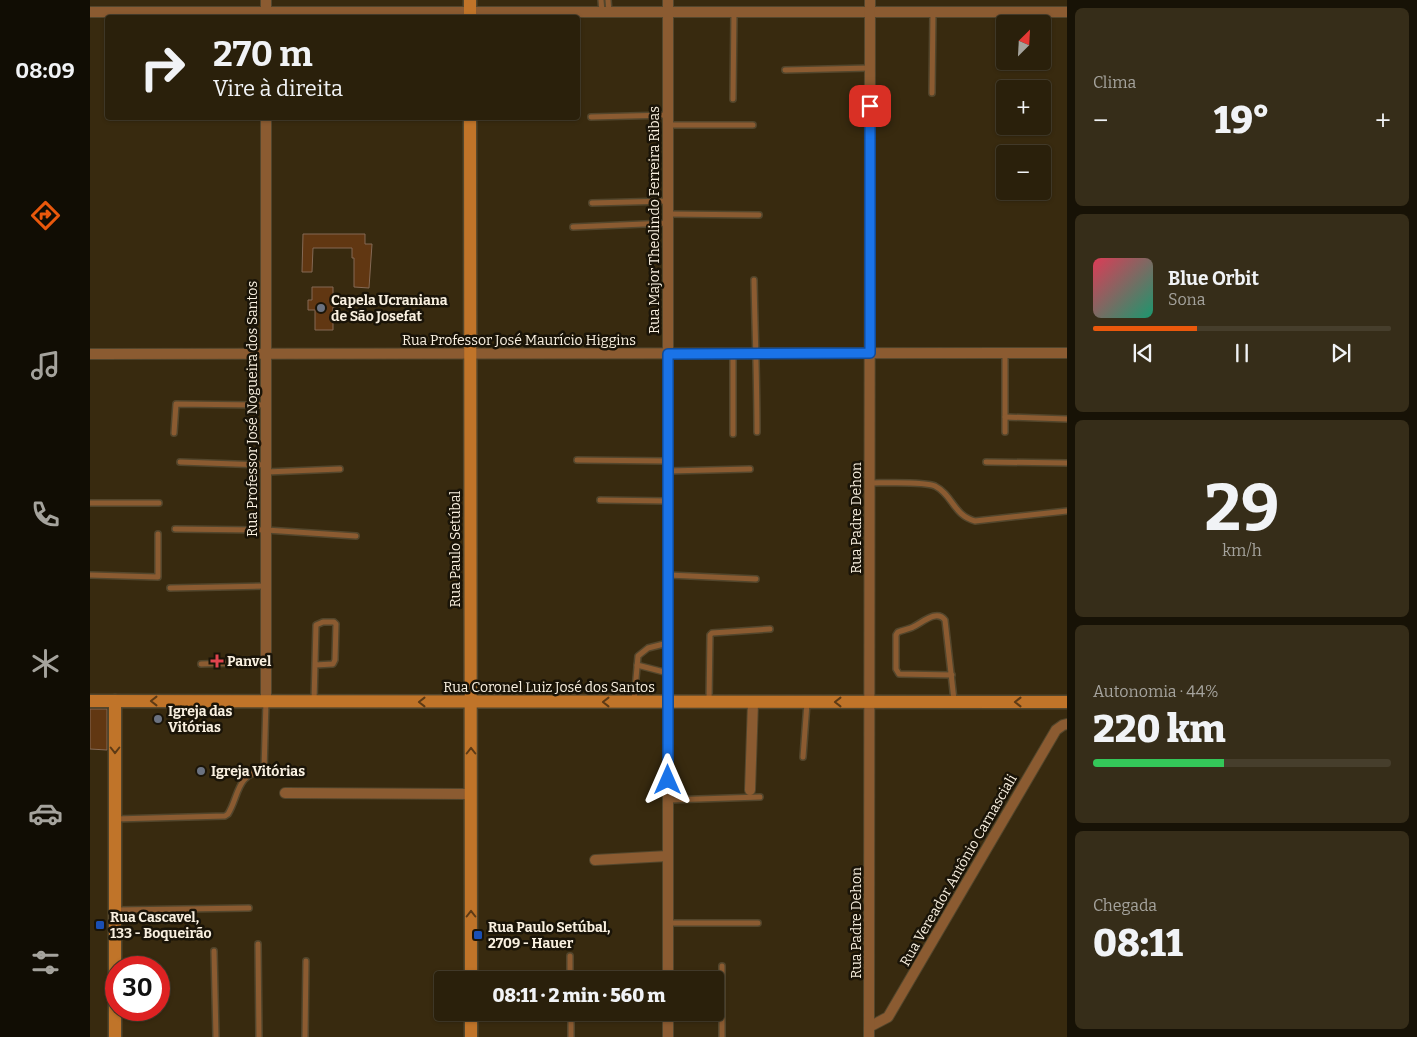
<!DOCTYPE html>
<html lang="pt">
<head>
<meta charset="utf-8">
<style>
  :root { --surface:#2a200b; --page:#362d19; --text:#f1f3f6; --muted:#a5a39d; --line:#463e2c; --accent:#ea580c }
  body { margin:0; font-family:Bitter,serif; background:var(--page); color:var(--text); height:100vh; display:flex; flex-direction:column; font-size:19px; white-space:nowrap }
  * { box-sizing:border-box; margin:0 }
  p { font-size:16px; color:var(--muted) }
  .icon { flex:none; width:28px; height:28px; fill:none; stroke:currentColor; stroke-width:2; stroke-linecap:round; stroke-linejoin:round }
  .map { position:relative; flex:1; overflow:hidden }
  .details { display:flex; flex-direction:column; gap:8px; padding:8px; background:#171206; width:350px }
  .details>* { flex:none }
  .top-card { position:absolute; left:15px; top:15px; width:475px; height:105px; border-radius:5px; box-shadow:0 1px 4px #0004,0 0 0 1px var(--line); background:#2a200b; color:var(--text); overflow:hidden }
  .needle { width:32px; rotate:24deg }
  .tools { position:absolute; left:906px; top:15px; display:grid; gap:10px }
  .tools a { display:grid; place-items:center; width:55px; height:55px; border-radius:5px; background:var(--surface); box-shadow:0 1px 4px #0004,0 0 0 1px var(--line); font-size:25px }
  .speed { position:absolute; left:15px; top:956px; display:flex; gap:10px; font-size:25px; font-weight:700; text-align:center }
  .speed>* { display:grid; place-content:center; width:65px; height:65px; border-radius:50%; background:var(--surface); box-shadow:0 1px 4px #0004,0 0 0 1px var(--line); line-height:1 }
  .speed .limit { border:8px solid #d22; background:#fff; color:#111 }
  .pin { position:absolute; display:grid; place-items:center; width:42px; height:42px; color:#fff; margin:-21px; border-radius:10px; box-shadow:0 2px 8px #0006 }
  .me { position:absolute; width:55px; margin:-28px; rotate:0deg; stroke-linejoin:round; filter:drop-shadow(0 0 4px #0008) }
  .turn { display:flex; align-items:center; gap:18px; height:105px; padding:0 25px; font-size:22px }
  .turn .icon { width:65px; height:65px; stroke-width:2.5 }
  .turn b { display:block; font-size:35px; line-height:42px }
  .big { font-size:38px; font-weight:800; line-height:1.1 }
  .details .widget { flex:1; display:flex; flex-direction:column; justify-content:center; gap:8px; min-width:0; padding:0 18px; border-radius:8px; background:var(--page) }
  .details .dial { align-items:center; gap:0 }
  .dial b { font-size:65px; line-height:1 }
  .song { display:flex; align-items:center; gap:15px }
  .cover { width:60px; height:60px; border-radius:8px; background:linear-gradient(135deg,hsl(350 70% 55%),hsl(160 70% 35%)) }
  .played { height:5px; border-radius:2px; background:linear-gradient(90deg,var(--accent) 35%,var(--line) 35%) }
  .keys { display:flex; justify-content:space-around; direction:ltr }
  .heat { display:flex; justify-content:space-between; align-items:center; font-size:28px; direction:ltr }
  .charge { height:8px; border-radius:4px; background:linear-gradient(90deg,#34c759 44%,var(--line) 0) }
  .trip { position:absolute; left:344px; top:971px; width:290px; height:50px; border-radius:5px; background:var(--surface); box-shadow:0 1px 4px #0004,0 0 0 1px var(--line); font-weight:800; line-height:50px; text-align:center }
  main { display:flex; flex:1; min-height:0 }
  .tab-bar { display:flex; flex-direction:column; width:90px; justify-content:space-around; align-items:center; background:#110d04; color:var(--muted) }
  .tab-bar .icon { width:35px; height:35px }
  .tab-bar .current { color:var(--accent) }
  .tab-bar b { font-size:22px; color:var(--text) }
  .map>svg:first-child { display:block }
  .building { fill:#613712; stroke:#846955 }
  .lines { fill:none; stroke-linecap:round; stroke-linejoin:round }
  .service-casing { stroke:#53462c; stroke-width:8 }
  .minor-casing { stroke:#53462c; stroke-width:12 }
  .secondary-casing { stroke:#53462c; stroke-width:15 }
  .service { stroke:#8b5b31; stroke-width:5 }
  .minor { stroke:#8b5b31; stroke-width:10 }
  .secondary { stroke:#c07429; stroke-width:12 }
  .oneway { stroke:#5c3a15 }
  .route-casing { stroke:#114b97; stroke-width:12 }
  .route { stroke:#1a73e8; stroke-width:9 }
  .worship-dot { fill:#6b7280; stroke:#1a1408; stroke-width:2 }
  .health-dot { fill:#e0444e; stroke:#1a1408; stroke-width:2 }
  .transit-dot { fill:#1a4fb4; stroke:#1a1408; stroke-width:2 }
  .labels { text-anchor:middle; stroke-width:5; stroke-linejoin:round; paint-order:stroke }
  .street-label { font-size:14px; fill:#f9f0e0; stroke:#1a1408 }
  .poi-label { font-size:14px; font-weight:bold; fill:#f9f0e0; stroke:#1a1408; text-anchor:start }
</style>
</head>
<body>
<main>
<nav class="tab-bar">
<b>08:09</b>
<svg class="icon current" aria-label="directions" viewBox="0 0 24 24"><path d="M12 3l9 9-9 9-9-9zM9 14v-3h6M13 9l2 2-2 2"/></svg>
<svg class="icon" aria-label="music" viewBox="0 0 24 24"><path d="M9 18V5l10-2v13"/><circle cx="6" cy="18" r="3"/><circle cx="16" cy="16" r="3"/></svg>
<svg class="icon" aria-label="phone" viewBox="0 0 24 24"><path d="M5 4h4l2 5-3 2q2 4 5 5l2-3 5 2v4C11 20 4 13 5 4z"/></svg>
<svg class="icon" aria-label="climate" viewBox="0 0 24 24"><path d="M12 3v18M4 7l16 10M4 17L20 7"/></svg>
<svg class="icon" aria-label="car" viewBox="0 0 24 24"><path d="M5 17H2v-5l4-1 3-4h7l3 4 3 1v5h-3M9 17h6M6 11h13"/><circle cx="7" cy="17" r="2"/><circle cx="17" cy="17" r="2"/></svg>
<svg class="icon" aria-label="filters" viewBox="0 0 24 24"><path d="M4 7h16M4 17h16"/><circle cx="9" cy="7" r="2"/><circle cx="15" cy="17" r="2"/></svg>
</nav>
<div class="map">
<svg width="977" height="1037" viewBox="0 0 977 1037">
  <rect width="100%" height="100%" fill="#382a0f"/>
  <g class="building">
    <polygon points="213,234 275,234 275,244 282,244 279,288 264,287 264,258 262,258 262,248 223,248 222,272 212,272"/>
    <polygon points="222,287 243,287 243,298 246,298 246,307 243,307 243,330 225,330 225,310 218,310 218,300 222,300"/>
    <polygon points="0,709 17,709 17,750 0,749"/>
  </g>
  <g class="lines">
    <defs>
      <g id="service">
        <polyline points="511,0 512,12"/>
        <polyline points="518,0 519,12"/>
        <polyline points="695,70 780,68"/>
        <polyline points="842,93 843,12"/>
        <polyline points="643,99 644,12"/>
        <polyline points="501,117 578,115"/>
        <polyline points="578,125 663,125"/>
        <polyline points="502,203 578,201"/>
        <polyline points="578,214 669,215"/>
        <polyline points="483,227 578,223"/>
        <path d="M 664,280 C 665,331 667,381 667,432"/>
        <polyline points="643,353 643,434"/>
        <polyline points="915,353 915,432"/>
        <polyline points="915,417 977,419"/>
        <polyline points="84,433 86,404 176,405"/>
        <polyline points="487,460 578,461"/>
        <polyline points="90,462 176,465"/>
        <polyline points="896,462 977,463"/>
        <polyline points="578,471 660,469"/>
        <polyline points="176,472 250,469"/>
        <path d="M 780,483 C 794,483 834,481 845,486 C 863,495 863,515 885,521 L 977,511"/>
        <polyline points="510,500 578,501"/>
        <polyline points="0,503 69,503"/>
        <polyline points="85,529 176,530 266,536"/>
        <polyline points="0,575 68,577 68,534"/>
        <polyline points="578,575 666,579"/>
        <polyline points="80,588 176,586"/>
        <polyline points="111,664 176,662"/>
        <polyline points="547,665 578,673"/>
        <path d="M 862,675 L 809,674 L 806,669 L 806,635 L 808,632 C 813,630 819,629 823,627 C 833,622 847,609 855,620 L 864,700"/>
        <polyline points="544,701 548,656 558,648 578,643"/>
        <polyline points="619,701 620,635 622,633 680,629"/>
        <polyline points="224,702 226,625 233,622 244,622 246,624 245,660 243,664 225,665"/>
        <polyline points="713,757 717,703"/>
        <polyline points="578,800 670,797"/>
        <path d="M 25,819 L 135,816 L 138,814 C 149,797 146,773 174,771 L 176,701"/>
        <polyline points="27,910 159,908"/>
        <polyline points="578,923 668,923"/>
        <polyline points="168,944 169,1037"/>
        <polyline points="124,951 126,1037"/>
        <polyline points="480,956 480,980"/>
        <polyline points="481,1012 481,1037"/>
        <polyline points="215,1037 216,961"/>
        <polyline points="632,1037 632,966"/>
      </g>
      <g id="minor">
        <polyline points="176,0 176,18"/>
        <polyline points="0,12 977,12"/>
        <polyline points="0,354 977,353"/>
        <polyline points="176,701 176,118"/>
        <polyline points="660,790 663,702"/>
        <polyline points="195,793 381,794"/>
        <polyline points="505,860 578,856"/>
        <polyline points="578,980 578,0"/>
        <polyline points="578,1012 578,1037"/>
        <polyline points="779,1027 798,1017 966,730 973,725 977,724"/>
        <polyline points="779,1037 780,0"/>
      </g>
      <g id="secondary">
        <polyline points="380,0 380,18"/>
        <polyline points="380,118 381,980"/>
        <polyline points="0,701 977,702"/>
        <polyline points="381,1012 381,1037"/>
        <polyline points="25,1037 25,701"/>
      </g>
    </defs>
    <use href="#service" class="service-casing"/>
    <use href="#minor" class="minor-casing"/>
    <use href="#secondary" class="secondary-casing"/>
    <use href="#service" class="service"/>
    <use href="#minor" class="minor"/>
    <use href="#secondary" class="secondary"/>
  </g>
  <defs><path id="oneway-chevron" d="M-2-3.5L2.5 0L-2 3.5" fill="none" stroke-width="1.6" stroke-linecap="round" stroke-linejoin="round" transform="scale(1.25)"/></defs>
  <g class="oneway">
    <use href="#oneway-chevron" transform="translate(64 701) rotate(-180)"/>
    <use href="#oneway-chevron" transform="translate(332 702) rotate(-180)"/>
    <use href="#oneway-chevron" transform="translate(516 702) rotate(-180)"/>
    <use href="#oneway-chevron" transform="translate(748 702) rotate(180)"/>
    <use href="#oneway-chevron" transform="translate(928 702) rotate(-180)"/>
    <use href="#oneway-chevron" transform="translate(25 750) rotate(90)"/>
    <use href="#oneway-chevron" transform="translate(381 751) rotate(-90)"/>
    <use href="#oneway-chevron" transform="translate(381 914) rotate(-90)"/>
  </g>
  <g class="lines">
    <defs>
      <polyline id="route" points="578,780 578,354 780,353 780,106"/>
    </defs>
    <use href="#route" class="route-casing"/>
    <use href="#route" class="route"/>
  </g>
  <g class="worship-dot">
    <circle cx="231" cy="308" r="5"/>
    <circle cx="68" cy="719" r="5"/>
    <circle cx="111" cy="771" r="5"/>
  </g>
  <path class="health-dot" d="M124.5 653.5h5v5h5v5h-5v5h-5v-5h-5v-5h5z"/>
  <g class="transit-dot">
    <rect x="5" y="920" width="10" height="10" rx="2.5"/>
    <rect x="383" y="930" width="10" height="10" rx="2.5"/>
  </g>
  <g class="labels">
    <g class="street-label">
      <text transform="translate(564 220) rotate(-90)" y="5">Rua Major Theolindo Ferreira Ribas</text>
      <text x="429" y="345">Rua Professor José Maurício Higgins</text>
      <text transform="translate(162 409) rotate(-90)" y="5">Rua Professor José Nogueira dos Santos</text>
      <text transform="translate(766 518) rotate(-90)" y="5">Rua Padre Dehon</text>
      <text transform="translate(365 549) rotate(-90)" y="5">Rua Paulo Setúbal</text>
      <text x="459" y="692">Rua Coronel Luiz José dos Santos</text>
      <text transform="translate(868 870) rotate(-60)" y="5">Rua Vereador Antônio Carnasciali</text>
      <text transform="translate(766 923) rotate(-90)" y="5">Rua Padre Dehon</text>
    </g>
    <g class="poi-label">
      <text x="241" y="305">Capela Ucraniana<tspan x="241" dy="16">de São Josefat</tspan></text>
      <text x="137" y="666">Panvel</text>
      <text x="78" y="716">Igreja das<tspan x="78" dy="16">Vitórias</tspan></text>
      <text x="121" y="776">Igreja Vitórias</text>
      <text x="20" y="922">Rua Cascavel,<tspan x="20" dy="16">133 - Boqueirão</tspan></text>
      <text x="398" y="932">Rua Paulo Setúbal,<tspan x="398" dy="16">2709 - Hauer</tspan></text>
    </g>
  </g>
</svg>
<div class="tools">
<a><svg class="needle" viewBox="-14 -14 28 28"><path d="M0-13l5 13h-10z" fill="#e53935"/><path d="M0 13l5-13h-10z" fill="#a5a39d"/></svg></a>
<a>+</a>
<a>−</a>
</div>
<div class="speed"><div class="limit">30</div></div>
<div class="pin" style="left:780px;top:106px;background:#d93025"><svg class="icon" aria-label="arrive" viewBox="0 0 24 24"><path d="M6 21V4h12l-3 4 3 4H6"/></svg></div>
<svg class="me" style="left:578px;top:780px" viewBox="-20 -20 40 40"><path d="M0-17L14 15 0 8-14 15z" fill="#1a73e8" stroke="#fff" stroke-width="4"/></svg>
<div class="trip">08:11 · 2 min · 560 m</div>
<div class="top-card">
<div class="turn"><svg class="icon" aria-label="right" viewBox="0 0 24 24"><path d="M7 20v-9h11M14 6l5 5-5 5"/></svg><div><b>270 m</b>Vire à direita</div></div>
</div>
</div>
<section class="details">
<div class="widget"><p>Clima</p>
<div class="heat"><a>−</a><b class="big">19°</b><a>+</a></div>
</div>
<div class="widget">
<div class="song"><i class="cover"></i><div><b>Blue Orbit</b><p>Sona</p></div></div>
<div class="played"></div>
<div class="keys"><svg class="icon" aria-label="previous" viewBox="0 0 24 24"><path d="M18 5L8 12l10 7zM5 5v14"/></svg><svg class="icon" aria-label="pause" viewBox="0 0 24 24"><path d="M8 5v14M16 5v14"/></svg><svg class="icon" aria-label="next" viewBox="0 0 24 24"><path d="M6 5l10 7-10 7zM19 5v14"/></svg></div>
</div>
<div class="widget dial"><b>29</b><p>km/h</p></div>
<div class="widget"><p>Autonomia · 44%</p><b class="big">220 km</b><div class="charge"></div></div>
<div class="widget"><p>Chegada</p><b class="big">08:11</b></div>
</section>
</main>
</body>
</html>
